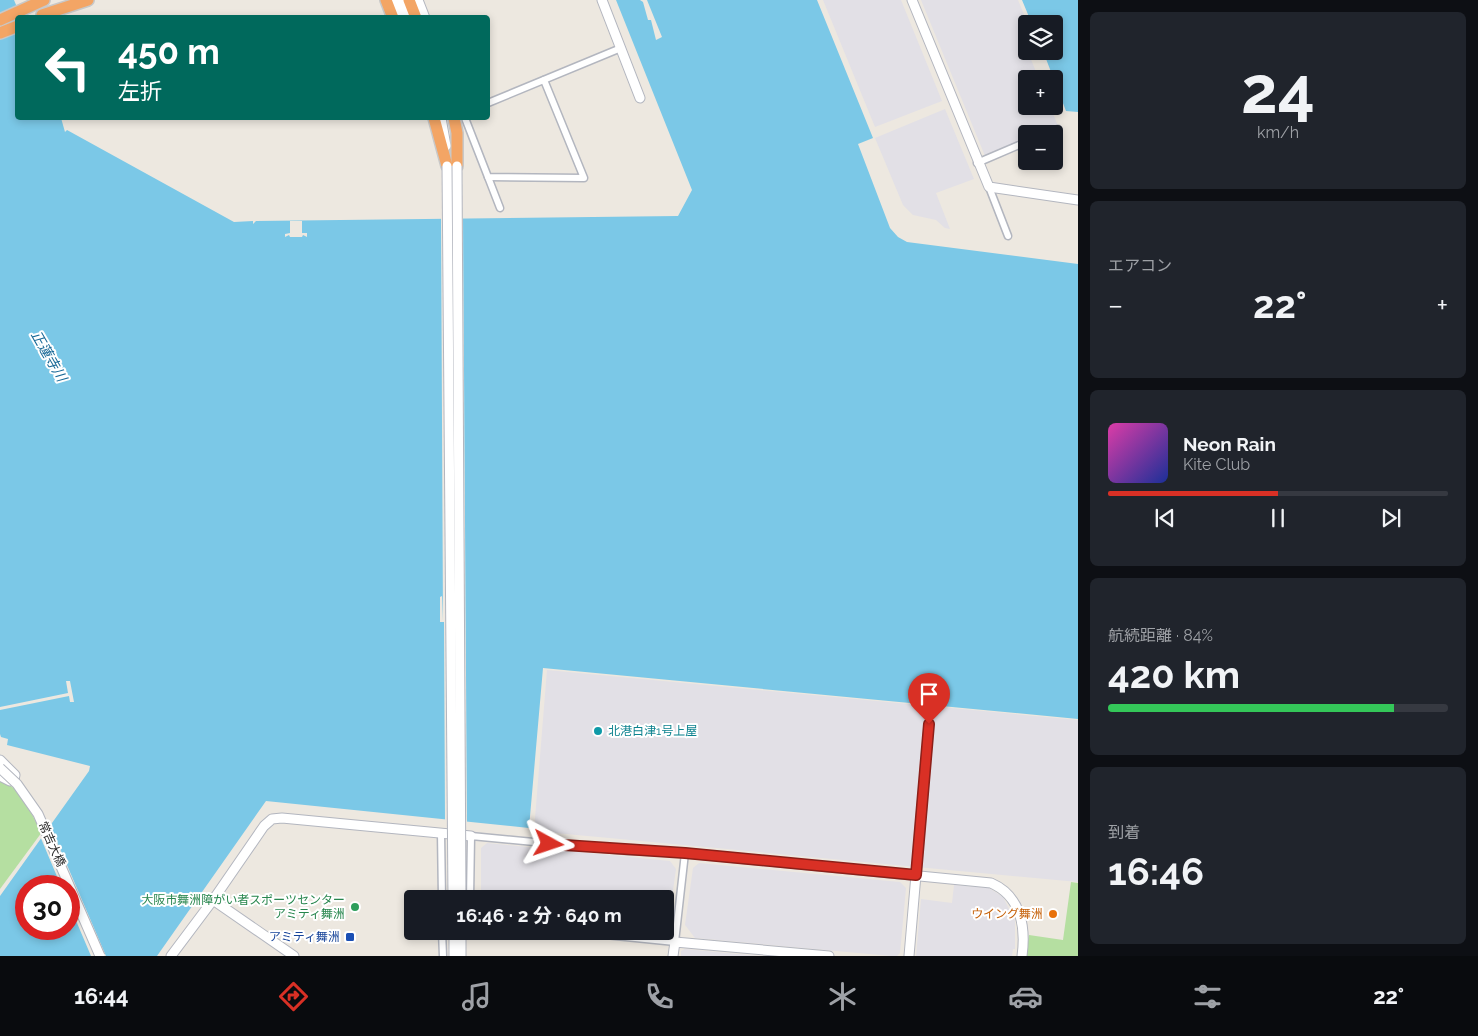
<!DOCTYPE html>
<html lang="ja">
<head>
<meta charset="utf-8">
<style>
  :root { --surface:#171b24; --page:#20242c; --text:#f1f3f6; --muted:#9ea1a6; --line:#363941; --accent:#d93025 }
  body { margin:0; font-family:Raleway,"Noto Sans JP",sans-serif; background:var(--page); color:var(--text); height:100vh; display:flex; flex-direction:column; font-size:19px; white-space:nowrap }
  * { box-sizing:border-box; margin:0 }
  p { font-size:16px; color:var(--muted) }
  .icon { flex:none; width:28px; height:28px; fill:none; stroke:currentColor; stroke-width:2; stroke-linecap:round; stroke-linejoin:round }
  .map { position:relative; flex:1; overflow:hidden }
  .sheet { display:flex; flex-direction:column; gap:12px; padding:12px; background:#0d0f14; width:400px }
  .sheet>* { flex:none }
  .top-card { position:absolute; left:15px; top:15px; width:475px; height:105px; border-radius:5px; box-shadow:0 2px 8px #0003; background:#00695c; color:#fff; overflow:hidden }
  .fabs { position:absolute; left:1018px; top:15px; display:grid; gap:10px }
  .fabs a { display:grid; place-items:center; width:45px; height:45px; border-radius:5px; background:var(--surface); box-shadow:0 2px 8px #0003; font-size:25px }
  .speed { position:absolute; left:15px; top:875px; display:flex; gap:10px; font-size:25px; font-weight:700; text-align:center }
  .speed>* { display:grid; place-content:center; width:65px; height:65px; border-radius:50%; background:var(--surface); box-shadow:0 2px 8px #0003; line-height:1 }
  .speed .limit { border:8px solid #d22; background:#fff; color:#111 }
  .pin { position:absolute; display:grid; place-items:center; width:42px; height:42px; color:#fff; margin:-51px -21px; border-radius:50% 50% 50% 0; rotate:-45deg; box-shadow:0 0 5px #0007 }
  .pin .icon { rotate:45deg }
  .me { position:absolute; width:55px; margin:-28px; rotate:95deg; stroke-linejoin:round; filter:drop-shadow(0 0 4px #0008) }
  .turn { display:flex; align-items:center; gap:18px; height:105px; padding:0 20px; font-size:22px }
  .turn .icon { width:65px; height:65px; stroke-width:2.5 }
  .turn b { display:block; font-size:35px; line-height:42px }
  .big { font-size:38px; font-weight:700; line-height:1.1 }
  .sheet .card { flex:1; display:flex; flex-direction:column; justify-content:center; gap:8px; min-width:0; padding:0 18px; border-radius:8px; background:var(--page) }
  .sheet .dial { align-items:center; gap:0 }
  .dial b { font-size:65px; line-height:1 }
  .song { display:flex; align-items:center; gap:15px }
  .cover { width:60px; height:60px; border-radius:8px; background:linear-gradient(135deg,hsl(320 70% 55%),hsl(230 70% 35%)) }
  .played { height:5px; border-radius:2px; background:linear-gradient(90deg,var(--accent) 50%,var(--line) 50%) }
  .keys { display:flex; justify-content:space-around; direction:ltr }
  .heat { display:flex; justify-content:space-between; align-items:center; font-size:28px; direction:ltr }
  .charge { height:8px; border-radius:4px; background:linear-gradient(90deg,#34c759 84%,var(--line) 0) }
  .trip { position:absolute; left:404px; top:890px; width:270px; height:50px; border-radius:5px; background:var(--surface); box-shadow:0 2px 8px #0003; font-weight:700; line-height:50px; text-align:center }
  .dock { display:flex; height:80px; justify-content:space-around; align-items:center; background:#090b0e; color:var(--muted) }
  .dock .icon { width:35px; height:35px }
  .dock .selected { color:var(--accent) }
  .dock b { font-size:22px; color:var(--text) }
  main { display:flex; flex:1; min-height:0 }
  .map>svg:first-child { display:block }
  .industrial { fill:#e2e0e6 }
  .green { fill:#b5dfa1 }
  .water { fill:#7bc8e7; fill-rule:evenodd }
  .pier { fill:#ede8e0 }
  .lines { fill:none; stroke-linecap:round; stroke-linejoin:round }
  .street-casing { stroke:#b3b6bf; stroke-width:9 }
  .secondary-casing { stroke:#b3b6bf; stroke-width:11 }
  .highway-casing { stroke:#c8c8c8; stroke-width:14 }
  .street { stroke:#fff; stroke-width:6 }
  .secondary { stroke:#fff; stroke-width:9 }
  .highway { stroke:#f3a565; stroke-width:11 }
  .secondary-bridge-casing { stroke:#b3b6bf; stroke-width:11; stroke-linecap:butt }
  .secondary-bridge { stroke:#fff; stroke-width:9 }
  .route-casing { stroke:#8d1f18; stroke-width:12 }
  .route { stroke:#d93025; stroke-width:9 }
  .culture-dot { fill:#0f9aa8; stroke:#fff; stroke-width:2 }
  .leisure-dot { fill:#2e9e5b; stroke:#fff; stroke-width:2 }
  .food-dot { fill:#e8710a; stroke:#fff; stroke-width:2 }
  .transit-dot { fill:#1a4fb4; stroke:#fff; stroke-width:2 }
  .labels { text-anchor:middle; stroke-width:4; stroke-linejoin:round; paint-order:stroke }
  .culture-label { font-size:12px; fill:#0d838f; stroke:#fff; text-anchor:start }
  .street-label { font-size:12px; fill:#2d2d2d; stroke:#fff }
  .leisure-label { font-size:12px; fill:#27864d; stroke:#fff; text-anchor:end }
  .food-label { font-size:12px; fill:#c56008; stroke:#fff; text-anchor:end }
  .transit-label { font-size:12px; fill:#164399; stroke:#fff; text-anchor:end }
  .water-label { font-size:14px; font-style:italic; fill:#176896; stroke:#fff }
</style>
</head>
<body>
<main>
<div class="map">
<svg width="1078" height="956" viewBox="0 0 1078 956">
  <rect width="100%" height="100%" fill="#ede8e0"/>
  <g class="industrial">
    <polygon points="823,0 901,0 942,101 875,127"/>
    <polygon points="921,0 1018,0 1028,24 1026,51 1039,53 1030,57 1039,79 1026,79 1026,106 1050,106 1058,126 1039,134 1026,134 1026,139 985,156"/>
    <polygon points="945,109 974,179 936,193 950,229 945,228 936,220 913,215 903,205 875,138"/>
    <polygon points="547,670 1078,720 1078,882 534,831"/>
    <polygon points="487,843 670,861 676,869 667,932 664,934 630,931 665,931 665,899 481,899 481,848"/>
    <polygon points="699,863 900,882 906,888 900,953 897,956 891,956 695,938 685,925 693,868"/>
    <polygon points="954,885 989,888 1003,897 1015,921 1015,949 1013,949 1012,956 916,956 921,899 952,903"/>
    <polygon points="685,949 749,955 762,956 681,956 681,951"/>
  </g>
  <g class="green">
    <polygon points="0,778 19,792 42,832 0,889"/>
    <polygon points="1071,882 1078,883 1078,956 1026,956 1029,935 1063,940"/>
  </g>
  <g class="water">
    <path d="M 0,0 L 14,0 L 21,17 L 18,18 L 18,118 L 61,118 L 65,132 L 67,130 L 234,222 L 253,221 L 253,224 L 256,221 L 678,216 L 692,190 L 616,0 L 817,0 L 873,138 L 858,144 L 890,228 L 898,237 L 907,242 L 1078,264 L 1078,719 L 543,668 L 529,828 L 266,801 L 157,956 L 0,956 L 0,896 L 89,771 L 90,766 L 7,745 L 8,739 L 1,737 L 0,734 ZM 26,886 L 69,886 L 69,929 L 26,929 Z"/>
    <polygon points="1022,0 1078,0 1078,112 1066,111 1043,51 1054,51 1054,24 1032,24"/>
  </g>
  <g class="pier">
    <polygon points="640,0 647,0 662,37 656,40 651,20 648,20 643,2"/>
    <polygon points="441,216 463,216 467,824 445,822 444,622 440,622 440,597 442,596 443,621"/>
    <polygon points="290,221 302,221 302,233 307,233 307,237 303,235 302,237 290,237 289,235 285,237 285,234 290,233"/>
    <polygon points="66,681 70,681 74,702 70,702 69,696 0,710 0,707 68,693"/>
    <polygon points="49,823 106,956 91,956 69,904 69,886 61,886 40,836"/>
  </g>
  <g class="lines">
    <defs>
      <g id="street">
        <polyline points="488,103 621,48"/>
        <polyline points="465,118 488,177 584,178 544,80"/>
        <polyline points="1046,134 1058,129"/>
        <polyline points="977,163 1026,142"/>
        <polyline points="488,177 500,208"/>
        <polyline points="989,187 1008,236"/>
        <polyline points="441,833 442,899"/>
        <polyline points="470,899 471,836 627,851 685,853 675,942 566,931"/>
        <polyline points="442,931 443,956"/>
      </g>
      <g id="secondary">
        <polyline points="395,0 402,18"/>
        <polyline points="403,0 410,18"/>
        <polyline points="418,0 425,18"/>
        <polyline points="602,0 640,98"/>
        <polyline points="912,0 989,187 1078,200"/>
        <polyline points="441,118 446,146"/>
        <polyline points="0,760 15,775 14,780 10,781 0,776"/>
        <path d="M 685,853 L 991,883 C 1021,896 1026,927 1022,956"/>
        <polyline points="213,900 294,956"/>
        <polyline points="454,931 454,956"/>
        <polyline points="461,931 461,956"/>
        <polyline points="171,956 213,900 264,826 272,819 282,818 471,836"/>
        <polyline points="673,956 675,942 829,956"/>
        <polyline points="909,956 929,724"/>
      </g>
      <g id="highway">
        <polyline points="386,0 393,18"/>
        <polyline points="409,0 416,18"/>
        <polyline points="42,15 88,0"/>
        <polyline points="0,20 44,0"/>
        <polyline points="0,33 18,26"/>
        <polyline points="434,118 447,166"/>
        <polyline points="454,118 457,133 457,166"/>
      </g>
    </defs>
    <use href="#street" class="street-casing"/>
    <use href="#secondary" class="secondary-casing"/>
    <use href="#highway" class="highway-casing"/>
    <use href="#street" class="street"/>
    <use href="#secondary" class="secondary"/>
    <use href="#highway" class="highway"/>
    <defs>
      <g id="secondary-bridge">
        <polyline points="447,166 453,899"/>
        <polyline points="457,166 461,899"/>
        <polyline points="0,768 17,784 38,814 100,956"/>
      </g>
    </defs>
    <use href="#secondary-bridge" class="secondary-bridge-casing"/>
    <use href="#secondary-bridge" class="secondary-bridge"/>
  </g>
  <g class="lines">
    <defs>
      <polyline id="route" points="549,844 685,853 916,875 929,724"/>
    </defs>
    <use href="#route" class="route-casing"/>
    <use href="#route" class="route"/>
  </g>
  <circle class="culture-dot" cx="598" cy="731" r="5"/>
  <circle class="leisure-dot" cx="355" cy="907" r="5"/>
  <circle class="food-dot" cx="1053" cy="914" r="5"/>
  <rect class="transit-dot" x="345" y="932" width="10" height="10" rx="2.5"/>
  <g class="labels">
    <g class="culture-label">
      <text x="608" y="735">北港白津1号上屋</text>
    </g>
    <g class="street-label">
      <text transform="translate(52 844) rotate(66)" y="4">常吉大橋</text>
    </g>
    <g class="leisure-label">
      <text x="345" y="904">大阪市舞洲障がい者スポーツセンター<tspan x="345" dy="14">アミティ舞洲</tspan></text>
    </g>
    <g class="food-label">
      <text x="1043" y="918">ウイング舞洲</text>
    </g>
    <g class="transit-label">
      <text x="340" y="941">アミティ舞洲</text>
    </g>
    <g class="water-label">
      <text transform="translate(49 356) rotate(60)" y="5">正蓮寺川</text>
    </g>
  </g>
</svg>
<div class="fabs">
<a><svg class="icon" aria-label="layers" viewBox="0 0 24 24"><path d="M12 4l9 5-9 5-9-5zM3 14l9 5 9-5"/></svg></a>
<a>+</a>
<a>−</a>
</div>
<div class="speed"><div class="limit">30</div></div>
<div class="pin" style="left:929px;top:724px;background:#d93025"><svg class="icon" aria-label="arrive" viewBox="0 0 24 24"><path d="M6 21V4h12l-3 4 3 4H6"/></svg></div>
<svg class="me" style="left:549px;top:844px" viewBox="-20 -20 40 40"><path d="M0-17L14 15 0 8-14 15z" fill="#d93025" stroke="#fff" stroke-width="4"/></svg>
<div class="trip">16:46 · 2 分 · 640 m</div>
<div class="top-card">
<div class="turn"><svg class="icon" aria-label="left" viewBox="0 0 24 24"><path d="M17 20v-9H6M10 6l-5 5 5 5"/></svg><div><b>450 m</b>左折</div></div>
</div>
</div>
<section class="sheet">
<div class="card dial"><b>24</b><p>km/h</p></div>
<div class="card"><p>エアコン</p>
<div class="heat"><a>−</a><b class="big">22°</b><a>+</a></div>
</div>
<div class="card">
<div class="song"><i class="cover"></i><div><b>Neon Rain</b><p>Kite Club</p></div></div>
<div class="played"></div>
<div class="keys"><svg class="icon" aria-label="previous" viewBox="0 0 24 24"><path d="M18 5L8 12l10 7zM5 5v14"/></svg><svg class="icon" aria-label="pause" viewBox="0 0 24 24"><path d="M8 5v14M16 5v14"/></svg><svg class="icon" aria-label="next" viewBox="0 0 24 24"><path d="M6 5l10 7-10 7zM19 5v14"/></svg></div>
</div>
<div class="card"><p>航続距離 · 84%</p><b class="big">420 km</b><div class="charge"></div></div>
<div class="card"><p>到着</p><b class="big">16:46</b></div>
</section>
</main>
<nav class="dock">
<b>16:44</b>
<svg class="icon selected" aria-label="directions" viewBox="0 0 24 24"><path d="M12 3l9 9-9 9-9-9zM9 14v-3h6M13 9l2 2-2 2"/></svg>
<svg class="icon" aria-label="music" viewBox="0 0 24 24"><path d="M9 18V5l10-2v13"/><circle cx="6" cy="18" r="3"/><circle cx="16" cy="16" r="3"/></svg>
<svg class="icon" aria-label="phone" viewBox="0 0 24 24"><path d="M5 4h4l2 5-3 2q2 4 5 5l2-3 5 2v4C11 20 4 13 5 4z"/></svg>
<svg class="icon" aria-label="climate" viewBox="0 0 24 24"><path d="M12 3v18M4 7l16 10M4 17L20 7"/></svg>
<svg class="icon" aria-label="car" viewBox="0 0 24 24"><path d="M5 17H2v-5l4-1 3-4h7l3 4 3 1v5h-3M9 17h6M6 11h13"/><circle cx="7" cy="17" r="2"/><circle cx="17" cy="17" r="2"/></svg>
<svg class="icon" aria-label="filters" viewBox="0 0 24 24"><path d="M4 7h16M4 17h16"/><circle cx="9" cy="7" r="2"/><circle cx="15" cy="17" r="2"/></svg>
<b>22°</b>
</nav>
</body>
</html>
